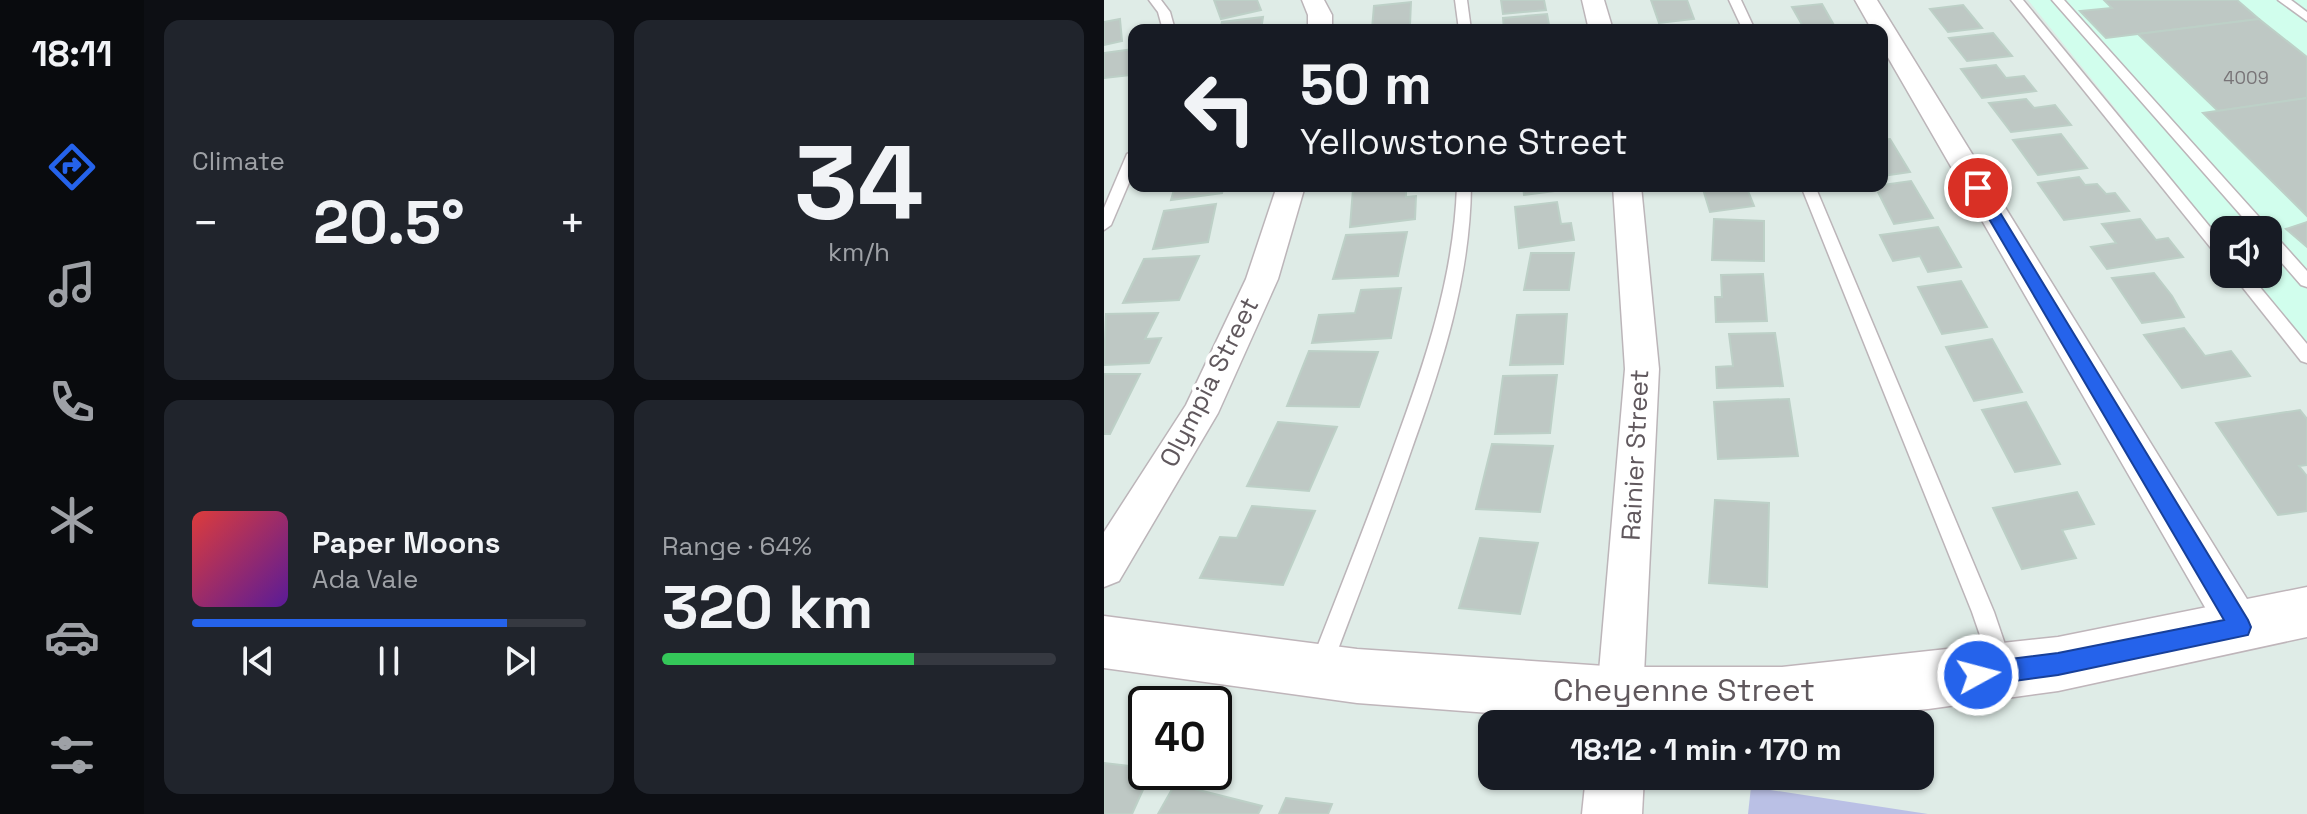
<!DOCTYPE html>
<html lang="en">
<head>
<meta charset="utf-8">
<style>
  :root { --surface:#171b24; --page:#20242c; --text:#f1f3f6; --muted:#9ea1a6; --line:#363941; --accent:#2563eb }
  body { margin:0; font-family:"Space Grotesk",sans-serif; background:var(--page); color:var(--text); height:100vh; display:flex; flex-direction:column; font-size:30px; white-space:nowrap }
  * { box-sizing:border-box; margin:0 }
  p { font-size:26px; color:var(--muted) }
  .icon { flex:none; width:44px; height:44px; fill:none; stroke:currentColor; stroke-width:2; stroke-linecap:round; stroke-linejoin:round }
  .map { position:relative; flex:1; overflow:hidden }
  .side { display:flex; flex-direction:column; gap:20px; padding:20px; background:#0d0f14; width:960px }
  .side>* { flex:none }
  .banner { position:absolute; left:24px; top:24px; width:760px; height:168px; border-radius:16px; box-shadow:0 2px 6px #0004; background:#171b24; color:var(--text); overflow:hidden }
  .fabs { position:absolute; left:1106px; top:216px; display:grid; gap:16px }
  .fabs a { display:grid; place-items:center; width:72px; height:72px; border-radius:16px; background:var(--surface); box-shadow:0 2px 6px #0004; font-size:40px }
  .speed { position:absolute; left:24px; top:686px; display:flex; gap:16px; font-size:40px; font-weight:700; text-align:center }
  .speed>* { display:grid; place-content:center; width:104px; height:104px; border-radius:50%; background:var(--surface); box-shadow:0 2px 6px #0004; line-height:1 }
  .speed .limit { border:4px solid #111; border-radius:12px; background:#fff; color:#111 }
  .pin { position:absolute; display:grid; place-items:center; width:68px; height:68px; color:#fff; margin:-34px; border:4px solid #fff; border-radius:50%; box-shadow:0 2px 8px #0007 }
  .me { position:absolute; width:88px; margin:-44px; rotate:83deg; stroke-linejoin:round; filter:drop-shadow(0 0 6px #0008) }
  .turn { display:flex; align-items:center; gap:28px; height:168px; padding:0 40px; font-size:36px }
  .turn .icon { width:104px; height:104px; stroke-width:2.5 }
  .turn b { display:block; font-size:56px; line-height:68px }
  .big { font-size:60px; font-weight:600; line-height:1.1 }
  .side .tile { flex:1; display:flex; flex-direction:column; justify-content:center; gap:12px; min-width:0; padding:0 28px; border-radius:16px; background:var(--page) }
  .side .dial { align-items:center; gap:0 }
  .dial b { font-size:104px; line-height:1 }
  .song { display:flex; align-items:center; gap:24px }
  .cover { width:96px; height:96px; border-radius:12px; background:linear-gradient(135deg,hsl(0 70% 55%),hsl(270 70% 35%)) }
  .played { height:8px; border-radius:4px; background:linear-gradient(90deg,var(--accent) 80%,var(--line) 80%) }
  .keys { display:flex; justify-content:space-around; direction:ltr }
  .heat { display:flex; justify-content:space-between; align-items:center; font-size:44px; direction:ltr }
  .charge { height:12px; border-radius:6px; background:linear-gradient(90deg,#34c759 64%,var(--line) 0) }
  .side .tiles { flex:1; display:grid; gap:20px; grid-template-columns:repeat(2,1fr) }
  .trip { position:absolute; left:374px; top:710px; width:456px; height:80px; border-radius:16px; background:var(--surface); box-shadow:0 2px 6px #0004; font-weight:600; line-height:80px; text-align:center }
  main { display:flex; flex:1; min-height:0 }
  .tabs { display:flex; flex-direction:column; width:144px; justify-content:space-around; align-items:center; background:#090b0e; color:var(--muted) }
  .tabs .icon { width:56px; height:56px }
  .tabs .active { color:var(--accent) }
  .tabs b { font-size:36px; color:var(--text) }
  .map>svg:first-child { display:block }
  .commercial { fill:#d1feed }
  .green { fill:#bac0e5 }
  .building { fill:#bec8c4; stroke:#bdd0c7; stroke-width:2 }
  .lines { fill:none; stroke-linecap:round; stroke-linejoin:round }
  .lane-casing { stroke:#bcb5b9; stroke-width:3 }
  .street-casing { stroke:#bcb5b9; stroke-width:3 }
  .secondary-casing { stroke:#bfb5ba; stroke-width:3 }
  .lane { fill:#fff; fill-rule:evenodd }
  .street { fill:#fff; fill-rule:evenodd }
  .secondary { fill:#fff; fill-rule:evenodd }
  .route { fill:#2563eb; stroke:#184099; stroke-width:2 }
  .labels { text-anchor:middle; stroke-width:8; stroke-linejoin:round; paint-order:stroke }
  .far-number-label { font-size:18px; fill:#787477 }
  .street-label { font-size:26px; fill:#60585d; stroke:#fff }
  .near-street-label { font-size:32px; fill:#60585d; stroke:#fff }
</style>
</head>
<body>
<main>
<nav class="tabs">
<b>18:11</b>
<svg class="icon active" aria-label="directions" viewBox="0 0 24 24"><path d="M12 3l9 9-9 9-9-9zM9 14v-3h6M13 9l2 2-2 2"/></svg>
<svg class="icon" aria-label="music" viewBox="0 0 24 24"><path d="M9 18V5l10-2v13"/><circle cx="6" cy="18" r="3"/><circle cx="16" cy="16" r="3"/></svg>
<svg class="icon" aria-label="phone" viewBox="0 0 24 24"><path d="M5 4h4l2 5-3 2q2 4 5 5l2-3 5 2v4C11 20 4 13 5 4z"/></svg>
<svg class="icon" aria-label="climate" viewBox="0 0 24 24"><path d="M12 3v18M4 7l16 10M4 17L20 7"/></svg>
<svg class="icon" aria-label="car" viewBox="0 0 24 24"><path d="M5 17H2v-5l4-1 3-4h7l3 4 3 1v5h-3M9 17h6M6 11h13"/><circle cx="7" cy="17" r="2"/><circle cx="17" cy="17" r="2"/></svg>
<svg class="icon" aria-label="filters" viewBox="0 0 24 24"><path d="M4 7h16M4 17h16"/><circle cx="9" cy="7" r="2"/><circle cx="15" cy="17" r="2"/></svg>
</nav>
<section class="side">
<div class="tiles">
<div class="tile"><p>Climate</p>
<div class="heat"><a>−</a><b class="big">20.5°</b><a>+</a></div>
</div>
<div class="tile dial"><b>34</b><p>km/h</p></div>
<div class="tile">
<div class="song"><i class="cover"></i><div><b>Paper Moons</b><p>Ada Vale</p></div></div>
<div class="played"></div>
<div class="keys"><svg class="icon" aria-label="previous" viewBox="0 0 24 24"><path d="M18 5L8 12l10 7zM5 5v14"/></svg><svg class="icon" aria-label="pause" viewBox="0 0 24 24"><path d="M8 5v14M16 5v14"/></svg><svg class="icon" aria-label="next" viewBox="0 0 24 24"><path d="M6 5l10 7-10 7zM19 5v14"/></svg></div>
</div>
<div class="tile"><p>Range · 64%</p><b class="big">320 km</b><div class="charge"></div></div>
</div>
</section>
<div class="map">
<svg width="1203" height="814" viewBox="0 0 1203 814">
  <rect width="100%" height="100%" fill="#dfece7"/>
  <polygon class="commercial" points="924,0 1203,0 1203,345 1145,274 1164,274 1164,230 1120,230 1120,243"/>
  <polygon class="green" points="647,787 824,814 644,814"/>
  <g class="building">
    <polygon points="110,0 153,0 157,10 117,19"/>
    <polygon points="397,0 440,0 442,10 399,14"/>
    <polygon points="547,0 583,0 590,19 555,23"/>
    <polygon points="1000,0 1133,0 1155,19 1002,38 976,11 1008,8"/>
    <polygon points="307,2 306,25 268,29 270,6"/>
    <polygon points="718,4 731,27 701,30 688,7"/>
    <polygon points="859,5 878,28 844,32 826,9"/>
    <polygon points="443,14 446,30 400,30 399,18"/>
    <polygon points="159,17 157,30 116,30 118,22"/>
    <polygon points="16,19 18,41 0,45 0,22"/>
    <polygon points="1155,19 1203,57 1203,98 1114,111 1034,34"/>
    <polygon points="889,33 908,56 863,61 845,38"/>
    <polygon points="30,49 26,75 0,78 0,53"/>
    <polygon points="892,65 902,78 920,76 932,91 878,98 857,69"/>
    <polygon points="1203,98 1203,216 1099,113"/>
    <polygon points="922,99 930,108 951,105 967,125 907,132 885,103"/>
    <polygon points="957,134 983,168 934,175 909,140"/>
    <polygon points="786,139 806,172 778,176 778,140"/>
    <polygon points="975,177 981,185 993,184 1002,194 1011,193 1025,211 960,220 934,183"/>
    <polygon points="807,181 829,218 790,224 771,186"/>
    <polygon points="71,186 120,186 118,193 67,200"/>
    <polygon points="272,186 302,186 302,197 312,196 311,219 246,227 249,189"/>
    <polygon points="419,186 466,186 467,189 420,195"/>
    <polygon points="598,186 642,186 650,206 606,212"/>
    <polygon points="453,202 457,224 467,223 470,240 415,248 411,207"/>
    <polygon points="112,204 104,242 49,249 60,211"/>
    <polygon points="610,219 660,221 660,261 608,260"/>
    <polygon points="1036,219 1052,240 1064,238 1079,257 1003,269 987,247 1012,243 998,224"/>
    <polygon points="1203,222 1203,247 1182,229"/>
    <polygon points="834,227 857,267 824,272 816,256 789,261 776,235"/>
    <polygon points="303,232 294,276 229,279 242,235"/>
    <polygon points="427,253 470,253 465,290 420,290"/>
    <polygon points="95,256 75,300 19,303 40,259"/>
    <polygon points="1050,273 1068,296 1080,317 1038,323 1008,278"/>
    <polygon points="659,274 663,321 612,322 611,297 618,297 617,275"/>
    <polygon points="857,281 883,327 838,334 814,287"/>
    <polygon points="297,288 287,338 208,343 215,315 251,313 257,290"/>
    <polygon points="54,313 41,339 57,338 45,363 0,365 2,314"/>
    <polygon points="463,314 459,364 406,365 413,315"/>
    <polygon points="1080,328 1101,356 1127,351 1146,376 1078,388 1040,335"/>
    <polygon points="671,333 679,386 613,388 612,367 629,366 625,334"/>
    <polygon points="888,339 918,392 870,401 842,347"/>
    <polygon points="205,351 274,352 255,407 183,406"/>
    <polygon points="0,374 36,374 6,434 0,434"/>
    <polygon points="453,375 446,433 391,434 399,376"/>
    <polygon points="685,399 694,456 614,459 610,402"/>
    <polygon points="922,402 956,464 911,472 878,410"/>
    <polygon points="1196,410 1203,419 1203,465 1195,466 1203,476 1203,511 1174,515 1112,423"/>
    <polygon points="174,422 233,427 205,491 143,486"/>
    <polygon points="388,444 449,446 436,512 372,509"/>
    <polygon points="973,492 990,524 958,530 972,558 918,569 889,508"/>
    <polygon points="611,500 665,503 663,587 605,583"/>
    <polygon points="148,506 211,511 179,585 96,578 116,537 133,538"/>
    <polygon points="376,538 434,543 416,614 355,608"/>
    <polygon points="0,763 42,768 42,772 47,772 28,814 0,814"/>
    <polygon points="71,784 158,806 154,814 54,814"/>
    <polygon points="182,798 228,804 224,814 175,814"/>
  </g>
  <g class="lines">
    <defs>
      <g id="lane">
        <polygon points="45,0 57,0 66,12 71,30 59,30 54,12"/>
        <polygon points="351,0 363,0 367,30 355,30"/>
        <polygon points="625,0 637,0 651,30 639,30"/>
        <polygon points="907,0 919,0 1120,244 1120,259 1115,258"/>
        <polygon points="948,0 960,0 1163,226 1166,230 1164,232 1169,233 1203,271 1203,287 1197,285 1164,247 1164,230 1150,230"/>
        <polygon points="1174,0 1187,0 1203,12 1203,21"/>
        <polygon points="30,150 30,171 7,225 0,230 0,208 23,154"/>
        <path d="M 353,186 L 367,186 C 366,279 338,365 307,451 C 282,524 254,596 227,668 L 224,676 L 216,679 L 208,676 L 205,668 C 233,596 262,524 288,452 C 320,365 350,279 353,186 Z"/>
        <polygon points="697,186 711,186 890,612 908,665 905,673 897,676 889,673 868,612"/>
        <polygon points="1128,274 1145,274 1203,344 1203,363 1197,361"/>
      </g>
      <g id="street">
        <polygon points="198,0 220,0 228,15 228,30 204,30 204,15"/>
        <polygon points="478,0 500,0 509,30 485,30"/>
        <polygon points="751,0 773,0 1151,612 1158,627 1151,642 1136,648 1121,642 778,47 778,30 768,30"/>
        <polygon points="173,186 201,186 174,279 114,413 15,581 0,587 0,532 82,405 142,279"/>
        <polygon points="509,186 537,186 555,369 539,695 532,711 516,718 500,711 493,695 521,369"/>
      </g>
      <g id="secondary">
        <polygon points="1203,587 1203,637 954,691 824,709 678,723 516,723 253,703 0,668 0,616 253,649 516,667 678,667 954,637"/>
        <polygon points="482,776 540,776 538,814 478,814"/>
      </g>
    </defs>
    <use href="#lane" class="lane-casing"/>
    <use href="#street" class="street-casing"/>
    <use href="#secondary" class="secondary-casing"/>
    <use href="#lane" class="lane"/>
    <use href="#street" class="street"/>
    <use href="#secondary" class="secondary"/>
  </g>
  <polygon class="route" points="874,184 881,188 1144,620 1147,627 1144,635 954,675 874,686 866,683 863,675 866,667 874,663 954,653 1120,620 867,188"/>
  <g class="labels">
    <g class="far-number-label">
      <text x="1142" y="84">4009</text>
    </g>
    <g class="street-label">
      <text transform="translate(105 382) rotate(-63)" y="9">Olympia Street</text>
      <text transform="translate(531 455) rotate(-87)" y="9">Rainier Street</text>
    </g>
    <g class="near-street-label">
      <text x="580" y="701">Cheyenne Street</text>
    </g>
  </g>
</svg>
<div class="fabs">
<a><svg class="icon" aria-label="sound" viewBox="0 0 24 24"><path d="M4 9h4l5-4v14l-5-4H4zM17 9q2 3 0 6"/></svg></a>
</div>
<div class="speed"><div class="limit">40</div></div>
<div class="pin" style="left:874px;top:188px;background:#d93025"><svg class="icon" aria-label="arrive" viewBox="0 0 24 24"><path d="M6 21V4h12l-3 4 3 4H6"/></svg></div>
<svg class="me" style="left:874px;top:675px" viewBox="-20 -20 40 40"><circle r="17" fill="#2563eb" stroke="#fff" stroke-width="3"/><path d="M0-11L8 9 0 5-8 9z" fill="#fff"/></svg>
<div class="trip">18:12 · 1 min · 170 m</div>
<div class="banner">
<div class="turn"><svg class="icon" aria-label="left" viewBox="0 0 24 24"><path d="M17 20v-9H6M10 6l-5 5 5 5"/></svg><div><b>50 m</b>Yellowstone Street</div></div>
</div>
</div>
</main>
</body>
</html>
